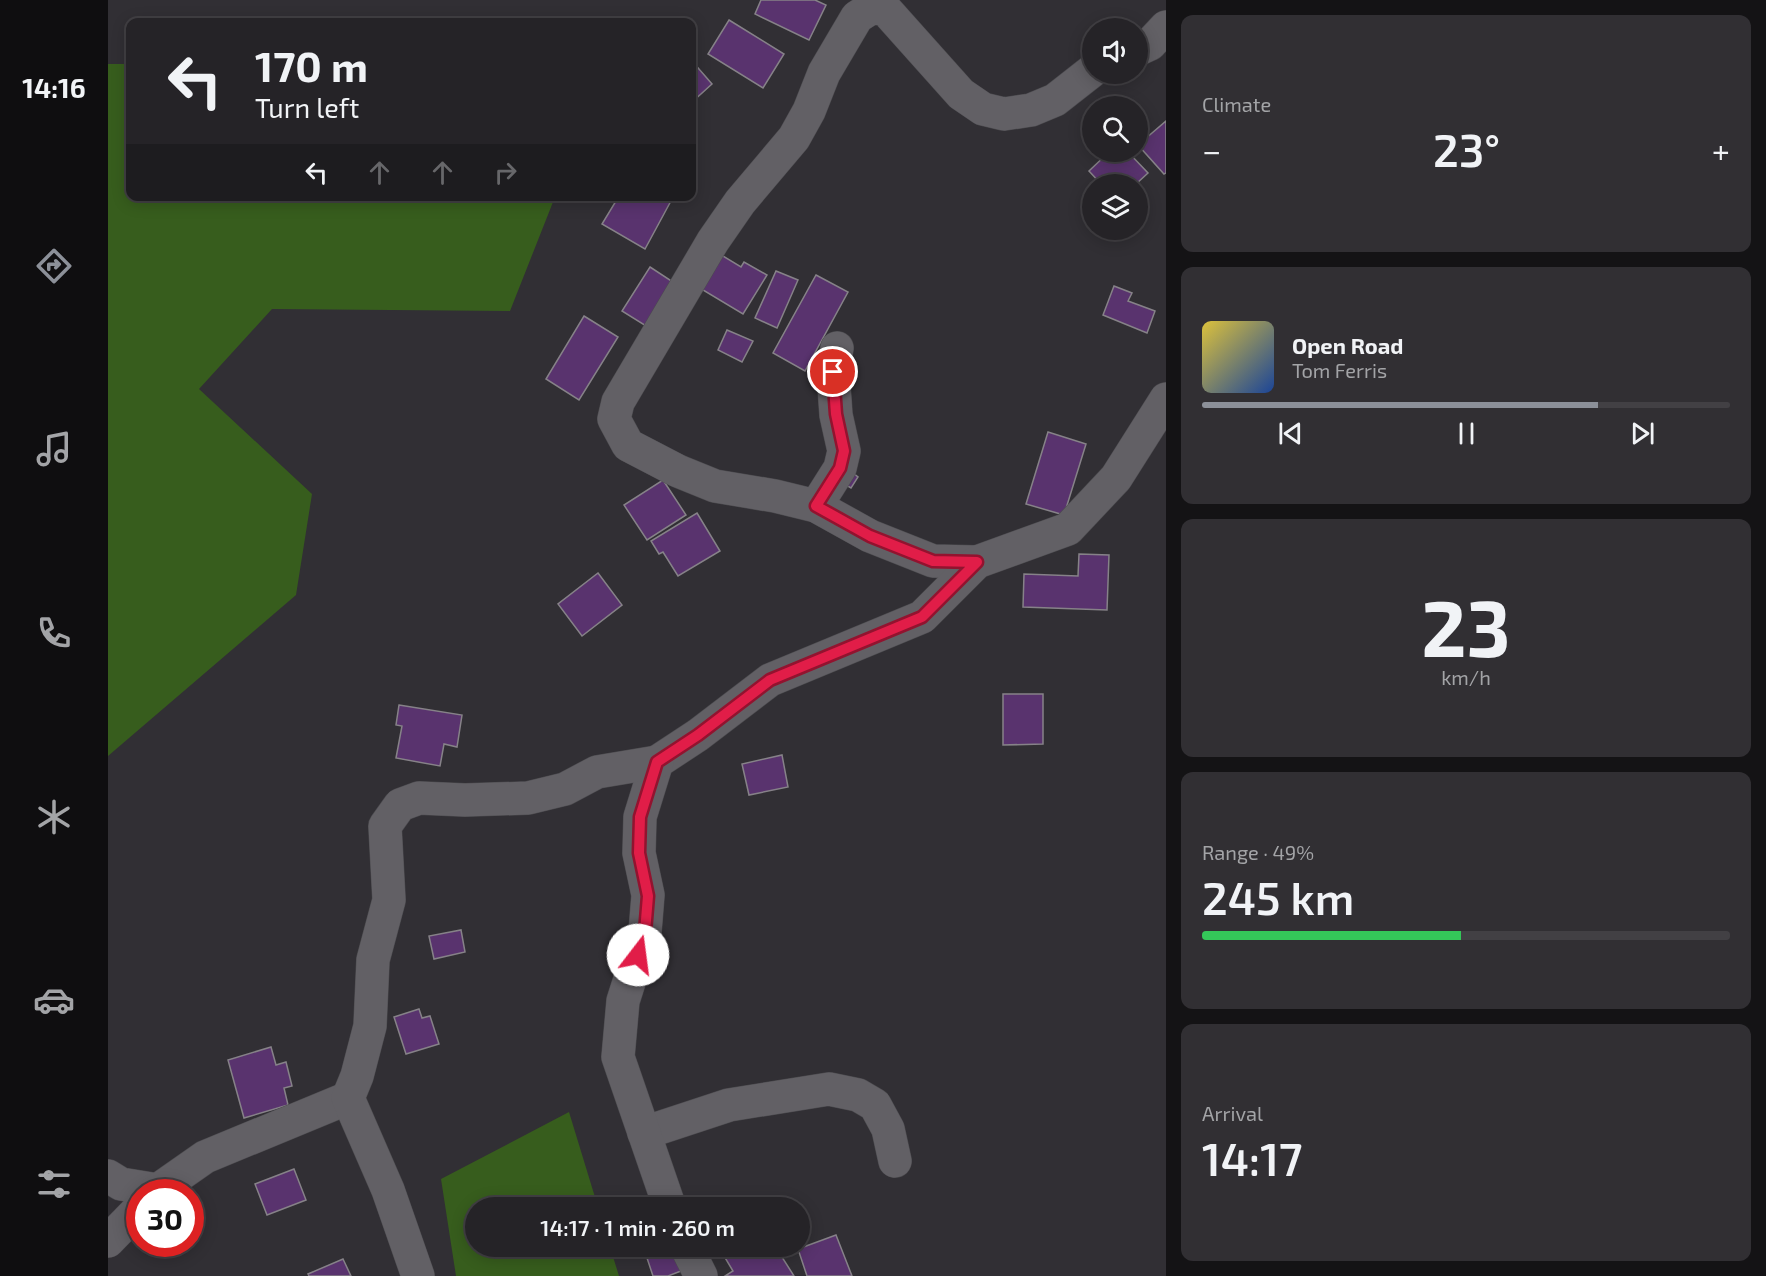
<!DOCTYPE html>
<html lang="en">
<head>
<meta charset="utf-8">
<style>
  :root { --surface:#252327; --page:#312f33; --text:#f1f3f6; --muted:#a3a4a7; --line:#424044; --accent:#8c9099 }
  body { margin:0; font-family:"Exo 2",sans-serif; background:var(--page); color:var(--text); height:100vh; display:flex; flex-direction:column; font-size:22px; white-space:nowrap }
  * { box-sizing:border-box; margin:0 }
  p { font-size:20px; color:var(--muted) }
  .icon { flex:none; width:33px; height:33px; fill:none; stroke:currentColor; stroke-width:2; stroke-linecap:round; stroke-linejoin:round }
  .map { position:relative; flex:1; overflow:hidden }
  .drawer { display:flex; flex-direction:column; gap:15px; padding:15px; background:#141315; width:600px }
  .drawer>* { flex:none }
  .banner { position:absolute; left:18px; top:18px; width:570px; height:183px; border-radius:12px; box-shadow:0 3px 15px #0003,0 0 0 2px var(--line); background:#252327; color:var(--text); overflow:hidden }
  .controls { position:absolute; left:974px; top:18px; display:grid; gap:12px }
  .controls a { display:grid; place-items:center; width:66px; height:66px; border-radius:50%; background:var(--surface); box-shadow:0 3px 15px #0003,0 0 0 2px var(--line); font-size:30px }
  .speed { position:absolute; left:18px; top:1179px; display:flex; gap:12px; font-size:30px; font-weight:700; text-align:center }
  .speed>* { display:grid; place-content:center; width:78px; height:78px; border-radius:50%; background:var(--surface); box-shadow:0 3px 15px #0003,0 0 0 2px var(--line); line-height:1 }
  .speed .limit { border:9px solid #d22; background:#fff; color:#111 }
  .pin { position:absolute; display:grid; place-items:center; width:51px; height:51px; color:#fff; margin:-26px; border:3px solid #fff; border-radius:50%; box-shadow:0 2px 6px #0007 }
  .me { position:absolute; width:66px; margin:-33px; rotate:15deg; stroke-linejoin:round; filter:drop-shadow(0 0 4px #0008) }
  .turn { display:flex; align-items:center; gap:21px; height:126px; padding:0 30px; font-size:27px }
  .turn .icon { width:78px; height:78px; stroke-width:2.5 }
  .turn b { display:block; font-size:42px; line-height:51px }
  .lanes { display:flex; align-items:center; height:57px; padding:0 30px; background:#0003; justify-content:center; gap:30px; direction:ltr }
  .lanes .off { opacity:.35 }
  .big { font-size:45px; font-weight:600; line-height:1.1 }
  .drawer .card { flex:1; display:flex; flex-direction:column; justify-content:center; gap:9px; min-width:0; padding:0 21px; border-radius:12px; background:var(--page) }
  .drawer .dial { align-items:center; gap:0 }
  .dial b { font-size:78px; line-height:1 }
  .song { display:flex; align-items:center; gap:18px }
  .cover { width:72px; height:72px; border-radius:9px; background:linear-gradient(135deg,hsl(50 70% 55%),hsl(220 70% 35%)) }
  .played { height:6px; border-radius:3px; background:linear-gradient(90deg,var(--accent) 75%,var(--line) 75%) }
  .keys { display:flex; justify-content:space-around; direction:ltr }
  .heat { display:flex; justify-content:space-between; align-items:center; font-size:33px; direction:ltr }
  .charge { height:9px; border-radius:4px; background:linear-gradient(90deg,#34c759 49%,var(--line) 0) }
  .trip { position:absolute; left:357px; top:1197px; width:345px; height:60px; border-radius:30px; background:var(--surface); box-shadow:0 3px 15px #0003,0 0 0 2px var(--line); font-weight:600; line-height:60px; text-align:center }
  main { display:flex; flex:1; min-height:0 }
  .menu { display:flex; flex-direction:column; width:108px; justify-content:space-around; align-items:center; background:#0f0e10; color:var(--muted) }
  .menu .icon { width:42px; height:42px }
  .menu .current { color:var(--accent) }
  .menu b { font-size:27px; color:var(--text) }
  .map>svg:first-child { display:block }
  .green { fill:#375d1d }
  .building { fill:#59336e; stroke:#868288; stroke-width:1.5 }
  .lines { fill:none; stroke-linecap:round; stroke-linejoin:round }
  .minor-casing { stroke:#4c4b4f; stroke-width:34 }
  .minor { stroke:#626065; stroke-width:33 }
  .route-casing { stroke:#92132f; stroke-width:15 }
  .route { stroke:#e11d48; stroke-width:10 }
</style>
</head>
<body>
<main>
<nav class="menu">
<b>14:16</b>
<svg class="icon current" aria-label="directions" viewBox="0 0 24 24"><path d="M12 3l9 9-9 9-9-9zM9 14v-3h6M13 9l2 2-2 2"/></svg>
<svg class="icon" aria-label="music" viewBox="0 0 24 24"><path d="M9 18V5l10-2v13"/><circle cx="6" cy="18" r="3"/><circle cx="16" cy="16" r="3"/></svg>
<svg class="icon" aria-label="phone" viewBox="0 0 24 24"><path d="M5 4h4l2 5-3 2q2 4 5 5l2-3 5 2v4C11 20 4 13 5 4z"/></svg>
<svg class="icon" aria-label="climate" viewBox="0 0 24 24"><path d="M12 3v18M4 7l16 10M4 17L20 7"/></svg>
<svg class="icon" aria-label="car" viewBox="0 0 24 24"><path d="M5 17H2v-5l4-1 3-4h7l3 4 3 1v5h-3M9 17h6M6 11h13"/><circle cx="7" cy="17" r="2"/><circle cx="17" cy="17" r="2"/></svg>
<svg class="icon" aria-label="filters" viewBox="0 0 24 24"><path d="M4 7h16M4 17h16"/><circle cx="9" cy="7" r="2"/><circle cx="15" cy="17" r="2"/></svg>
</nav>
<div class="map">
<svg width="1058" height="1276" viewBox="0 0 1058 1276">
  <rect width="100%" height="100%" fill="#312f34"/>
  <g class="green">
    <polygon points="0,64 22,64 22,196 447,197 402,311 164,309 91,389 204,494 188,595 0,756"/>
    <polygon points="461,1112 490,1207 368,1208 368,1246 502,1247 511,1276 348,1276 333,1179"/>
  </g>
  <g class="building">
    <polygon points="653,0 707,0 718,5 701,40 647,14"/>
    <polygon points="621,20 676,54 655,88 600,54"/>
    <polygon points="584,61 604,84 584,102"/>
    <polygon points="1058,121 1058,173 1056,174 1030,145"/>
    <polygon points="1001,152 1020,152 1040,173 1028,184 993,184 981,171"/>
    <polygon points="511,196 560,196 564,199 537,249 494,224"/>
    <polygon points="610,253 633,267 636,262 659,275 635,314 590,287"/>
    <polygon points="542,267 565,282 546,331 514,311"/>
    <polygon points="668,271 690,280 669,328 647,318"/>
    <polygon points="708,275 740,292 697,371 665,353"/>
    <polygon points="1006,286 1024,293 1020,301 1047,311 1039,333 995,315"/>
    <polygon points="476,316 510,337 471,400 438,379"/>
    <polygon points="619,330 645,341 634,362 610,350"/>
    <polygon points="940,432 978,444 956,515 918,504"/>
    <polygon points="745,473 750,477 743,488 738,485"/>
    <polygon points="555,480 578,515 539,540 516,505"/>
    <polygon points="589,513 612,551 570,576 555,552 551,554 543,541"/>
    <polygon points="971,554 1001,555 999,610 915,607 916,574 970,576"/>
    <polygon points="490,573 514,605 474,636 450,604"/>
    <polygon points="895,694 935,694 935,744 895,745"/>
    <polygon points="291,705 354,715 349,747 336,744 332,766 288,758 294,726 288,725"/>
    <polygon points="674,755 680,787 641,795 634,764"/>
    <polygon points="353,930 357,952 326,959 321,936"/>
    <polygon points="311,1009 314,1018 322,1016 331,1044 298,1054 286,1017"/>
    <polygon points="163,1047 168,1065 178,1062 184,1086 176,1088 180,1105 136,1118 120,1060"/>
    <polygon points="186,1169 198,1200 159,1215 147,1184"/>
    <polygon points="728,1235 744,1276 699,1276 690,1249"/>
    <polygon points="630,1246 667,1246 686,1276 617,1276 625,1271 616,1256"/>
    <polygon points="551,1247 553,1253 566,1248 573,1271 560,1276 545,1276 539,1258 544,1256 542,1250"/>
    <polygon points="235,1259 243,1276 201,1276 200,1274"/>
  </g>
  <g class="lines">
    <defs>
      <g id="minor">
        <polyline points="1029,50 1042,44 1058,27"/>
        <polyline points="708,506 732,468 736,451 728,415 725,372 729,348"/>
        <polyline points="869,562 825,561 762,536 708,506 667,496 607,486 570,471 520,445 506,419 510,402 605,241 632,202 686,138 701,111 716,73 749,17 763,8 777,9 853,94 875,109 896,114 923,110 947,100 984,71"/>
        <polyline points="536,1133 621,1105 721,1089 750,1095 767,1105 780,1129 787,1161"/>
        <polyline points="0,1176 13,1184 50,1190"/>
        <polyline points="47,1192 97,1157 240,1098"/>
        <polyline points="562,1208 510,1057 515,1001 537,932 540,895 531,853 532,817 549,762 590,735 662,680 814,617 869,562 960,529 1008,478 1058,399"/>
        <polyline points="0,1241 32,1208"/>
        <polyline points="578,1246 593,1276"/>
        <polyline points="310,1276 280,1190 240,1098 249,1076 262,1026 265,960 281,900 277,826 292,805 311,798 357,800 420,798 457,789 489,772 549,762"/>
      </g>
    </defs>
    <use href="#minor" class="minor-casing"/>
    <use href="#minor" class="minor"/>
  </g>
  <g class="lines">
    <defs>
      <polyline id="route" points="530,955 537,932 540,896 531,853 532,817 549,762 590,735 662,680 814,617 869,562 825,561 762,536 708,506 732,468 736,451 728,414 725,372"/>
    </defs>
    <use href="#route" class="route-casing"/>
    <use href="#route" class="route"/>
  </g>
</svg>
<div class="controls">
<a><svg class="icon" aria-label="sound" viewBox="0 0 24 24"><path d="M4 9h4l5-4v14l-5-4H4zM17 9q2 3 0 6"/></svg></a>
<a><svg class="icon" aria-label="search" viewBox="0 0 24 24"><circle cx="10" cy="10" r="6"/><path d="M15 15l6 6"/></svg></a>
<a><svg class="icon" aria-label="layers" viewBox="0 0 24 24"><path d="M12 4l9 5-9 5-9-5zM3 14l9 5 9-5"/></svg></a>
</div>
<div class="speed"><div class="limit">30</div></div>
<div class="pin" style="left:725px;top:372px;background:#d93025"><svg class="icon" aria-label="arrive" viewBox="0 0 24 24"><path d="M6 21V4h12l-3 4 3 4H6"/></svg></div>
<svg class="me" style="left:530px;top:955px" viewBox="-20 -20 40 40"><circle r="19" fill="#fff"/><path d="M0-13L10 11 0 6-10 11z" fill="#e11d48"/></svg>
<div class="trip">14:17 · 1 min · 260 m</div>
<div class="banner">
<div class="turn"><svg class="icon" aria-label="left" viewBox="0 0 24 24"><path d="M17 20v-9H6M10 6l-5 5 5 5"/></svg><div><b>170 m</b>Turn left</div></div>
<div class="lanes"><svg class="icon" aria-label="left" viewBox="0 0 24 24"><path d="M17 20v-9H6M10 6l-5 5 5 5"/></svg><svg class="icon off" aria-label="ahead" viewBox="0 0 24 24"><path d="M12 20V5M6 11l6-6 6 6"/></svg><svg class="icon off" aria-label="ahead" viewBox="0 0 24 24"><path d="M12 20V5M6 11l6-6 6 6"/></svg><svg class="icon off" aria-label="right" viewBox="0 0 24 24"><path d="M7 20v-9h11M14 6l5 5-5 5"/></svg></div>
</div>
</div>
<section class="drawer">
<div class="card"><p>Climate</p>
<div class="heat"><a>−</a><b class="big">23°</b><a>+</a></div>
</div>
<div class="card">
<div class="song"><i class="cover"></i><div><b>Open Road</b><p>Tom Ferris</p></div></div>
<div class="played"></div>
<div class="keys"><svg class="icon" aria-label="previous" viewBox="0 0 24 24"><path d="M18 5L8 12l10 7zM5 5v14"/></svg><svg class="icon" aria-label="pause" viewBox="0 0 24 24"><path d="M8 5v14M16 5v14"/></svg><svg class="icon" aria-label="next" viewBox="0 0 24 24"><path d="M6 5l10 7-10 7zM19 5v14"/></svg></div>
</div>
<div class="card dial"><b>23</b><p>km/h</p></div>
<div class="card"><p>Range · 49%</p><b class="big">245 km</b><div class="charge"></div></div>
<div class="card"><p>Arrival</p><b class="big">14:17</b></div>
</section>
</main>
</body>
</html>
